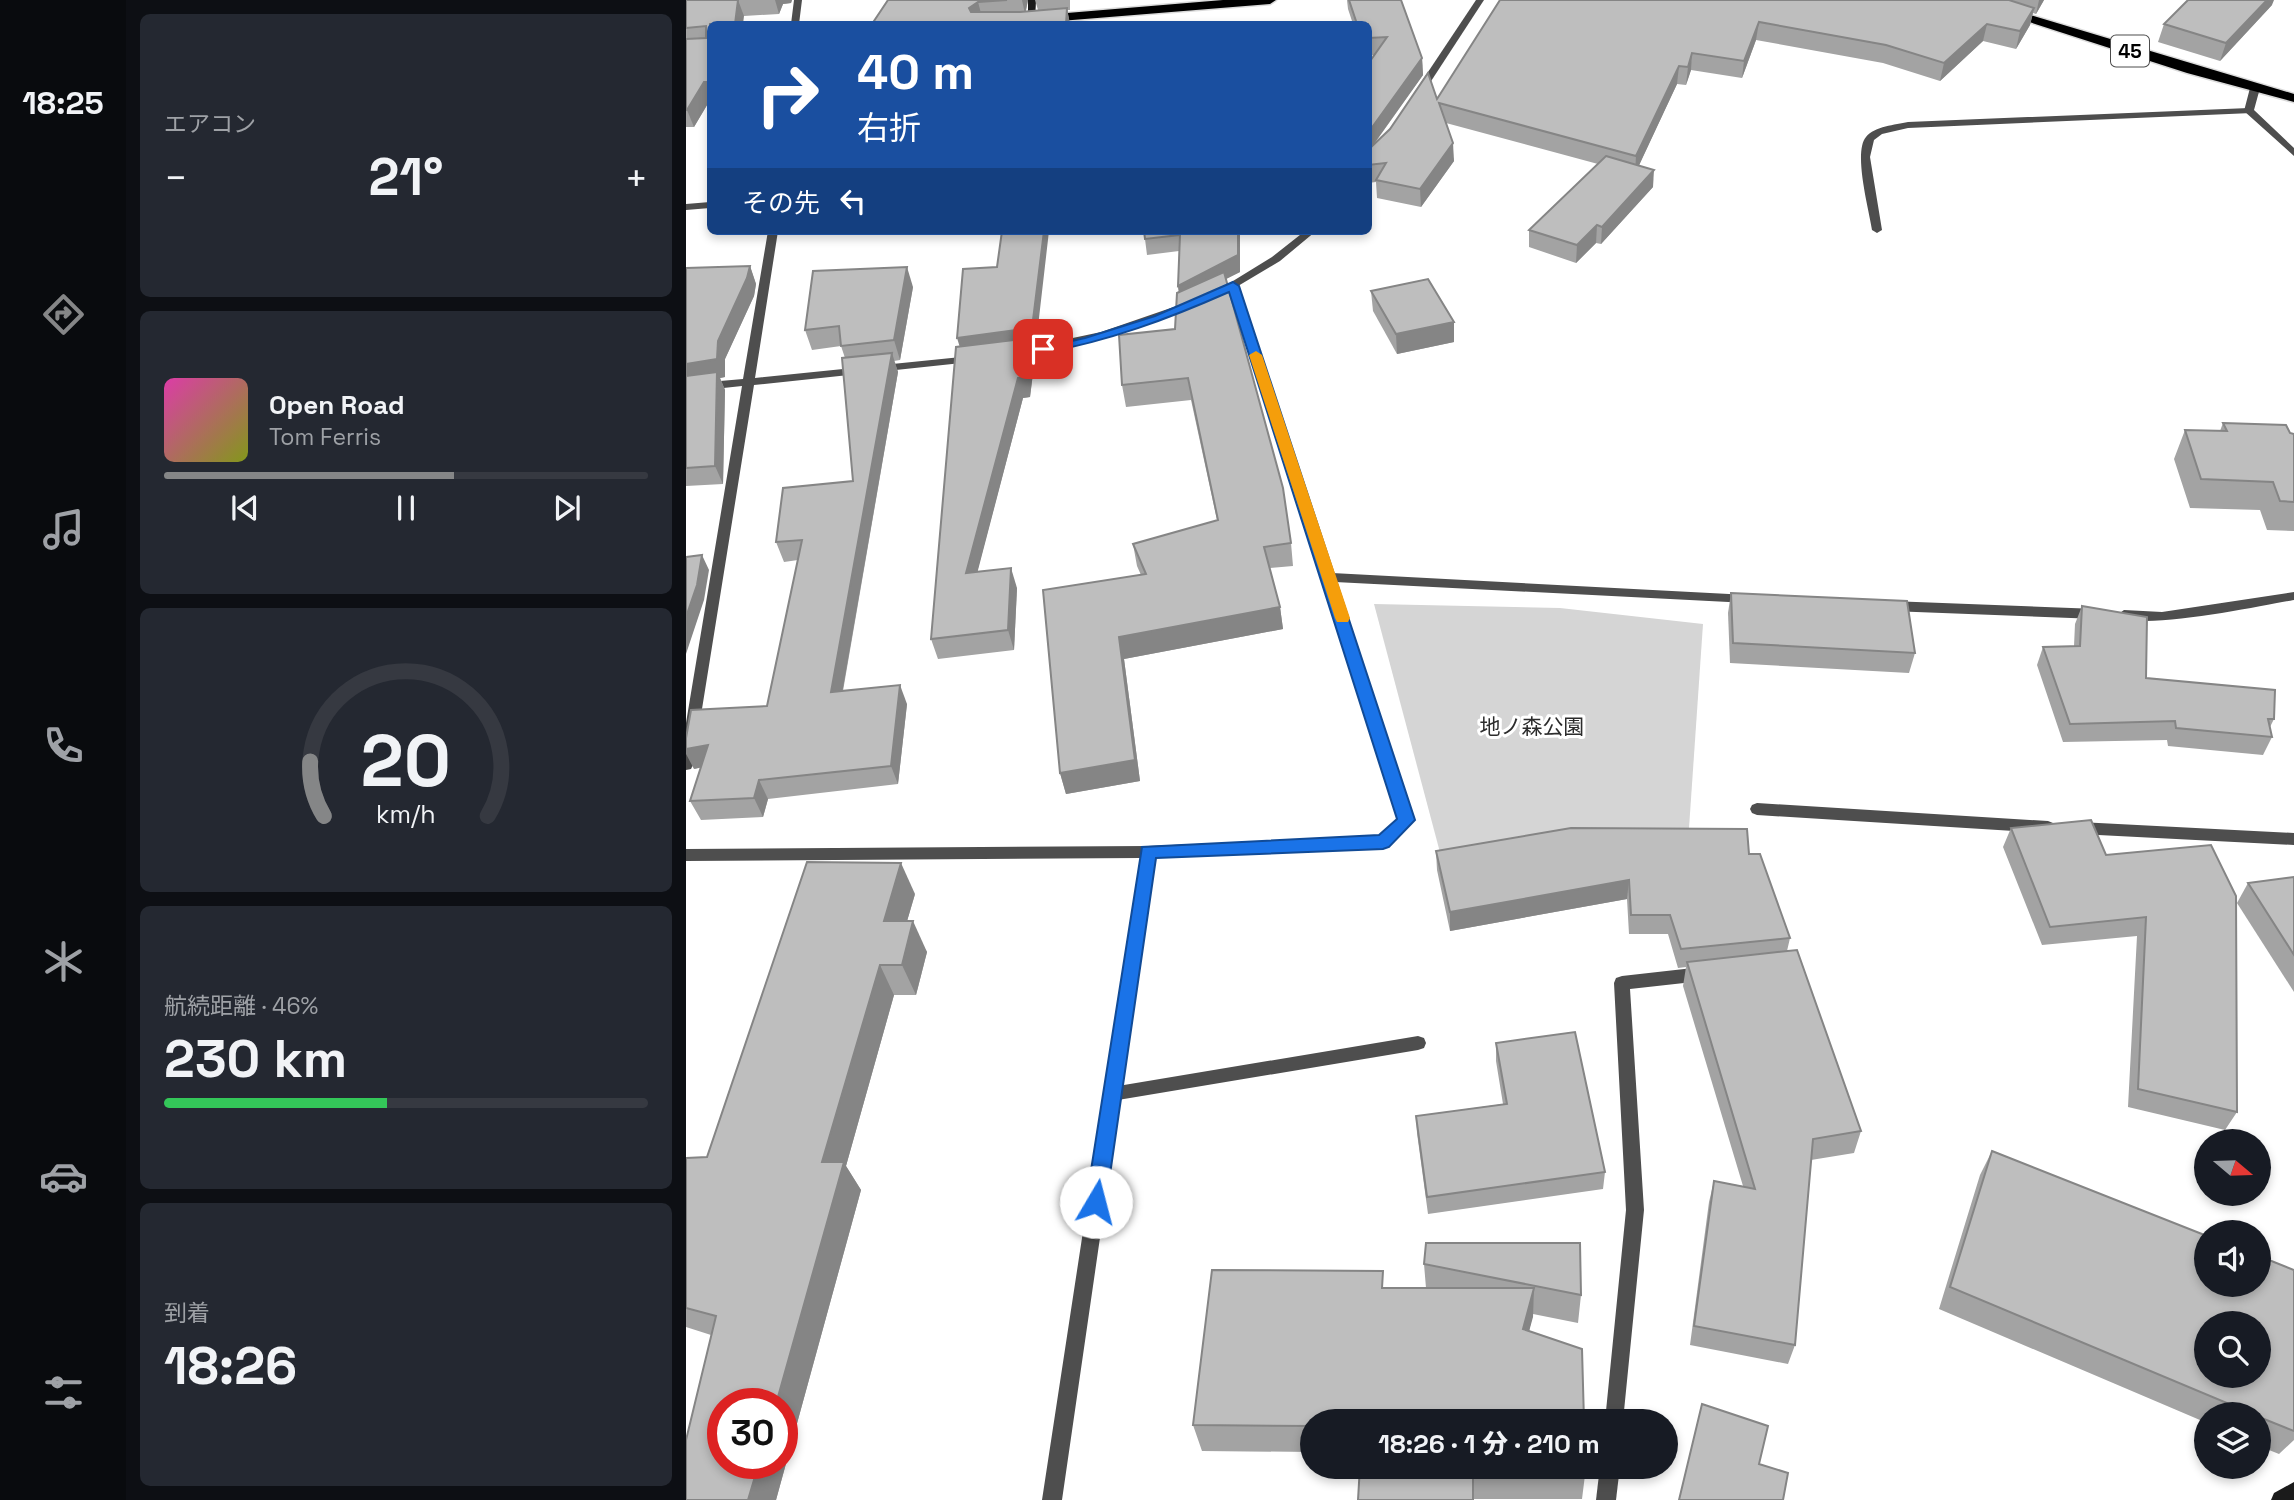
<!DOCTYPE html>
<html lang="ja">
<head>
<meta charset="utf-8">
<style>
  :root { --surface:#171b24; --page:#242831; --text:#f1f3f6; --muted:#9ea1a6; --line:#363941; --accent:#858687 }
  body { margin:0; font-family:"Space Grotesk","Noto Sans JP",sans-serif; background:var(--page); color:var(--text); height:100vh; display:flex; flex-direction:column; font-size:26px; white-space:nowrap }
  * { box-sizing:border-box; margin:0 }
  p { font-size:23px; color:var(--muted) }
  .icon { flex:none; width:38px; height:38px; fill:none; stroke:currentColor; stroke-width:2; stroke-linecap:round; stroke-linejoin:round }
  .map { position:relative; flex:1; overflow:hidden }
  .side { display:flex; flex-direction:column; gap:14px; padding:14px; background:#0d0f14; width:560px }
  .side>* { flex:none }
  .hud { position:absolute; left:21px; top:21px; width:665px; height:214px; border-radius:10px; box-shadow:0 4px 10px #0003; background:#1a4fa0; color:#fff; overflow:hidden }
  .needle { width:46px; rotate:109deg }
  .fabs { position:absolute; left:1508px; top:1129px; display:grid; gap:14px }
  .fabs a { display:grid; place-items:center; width:77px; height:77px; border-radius:50%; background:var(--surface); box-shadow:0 4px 10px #0003; font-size:35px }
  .speed { position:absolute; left:21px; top:1388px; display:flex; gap:14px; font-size:35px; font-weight:700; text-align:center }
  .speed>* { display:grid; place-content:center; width:91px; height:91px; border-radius:50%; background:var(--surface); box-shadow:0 4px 10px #0003; line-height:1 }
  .speed .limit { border:10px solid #d22; background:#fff; color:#111 }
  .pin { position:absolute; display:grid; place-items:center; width:60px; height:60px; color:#fff; margin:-30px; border-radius:14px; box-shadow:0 4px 10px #0006 }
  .me { position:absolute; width:77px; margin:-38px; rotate:8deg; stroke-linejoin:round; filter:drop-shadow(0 0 5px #0008) }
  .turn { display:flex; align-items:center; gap:24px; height:147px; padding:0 35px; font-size:32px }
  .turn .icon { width:91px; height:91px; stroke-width:2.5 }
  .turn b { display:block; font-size:49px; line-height:60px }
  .then { display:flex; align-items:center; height:66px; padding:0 35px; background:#0003; gap:14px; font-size:26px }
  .big { font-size:52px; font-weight:800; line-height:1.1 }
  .side .card { flex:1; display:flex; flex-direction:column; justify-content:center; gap:10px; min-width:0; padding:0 24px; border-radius:10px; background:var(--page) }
  .side .dial { align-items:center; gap:0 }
  .dial svg { height:182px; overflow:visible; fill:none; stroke:var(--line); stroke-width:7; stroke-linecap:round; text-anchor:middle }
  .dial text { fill:var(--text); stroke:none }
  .song { display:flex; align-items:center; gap:21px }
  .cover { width:84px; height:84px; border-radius:10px; background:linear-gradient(135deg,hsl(320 70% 55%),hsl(70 70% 35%)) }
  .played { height:7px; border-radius:4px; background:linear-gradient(90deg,var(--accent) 60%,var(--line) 60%) }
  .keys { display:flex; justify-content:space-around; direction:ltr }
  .heat { display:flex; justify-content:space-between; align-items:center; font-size:38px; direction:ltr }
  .charge { height:10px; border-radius:5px; background:linear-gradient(90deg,#34c759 46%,var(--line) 0) }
  .trip { position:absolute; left:614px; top:1409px; width:378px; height:70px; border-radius:35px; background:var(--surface); box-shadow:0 4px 10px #0003; font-weight:800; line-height:70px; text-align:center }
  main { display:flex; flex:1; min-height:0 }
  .tabs { display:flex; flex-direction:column; width:126px; justify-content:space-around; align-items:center; background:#090b0e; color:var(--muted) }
  .tabs .icon { width:49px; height:49px }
  .tabs .selected { color:var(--accent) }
  .tabs b { font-size:32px; color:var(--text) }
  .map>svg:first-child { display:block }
  .green { fill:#d5d5d5 }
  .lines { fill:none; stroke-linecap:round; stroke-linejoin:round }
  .highway-casing { stroke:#dbdbdb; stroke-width:3 }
  .lane { fill:#4e4e4e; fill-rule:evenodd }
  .street { fill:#4e4e4e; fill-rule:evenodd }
  .secondary { fill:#1b1b1b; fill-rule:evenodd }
  .highway { fill:#000; fill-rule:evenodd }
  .wall { fill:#a3a3a3 }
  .shaded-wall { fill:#858585 }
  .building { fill:#bebebe; stroke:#858585; stroke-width:2; fill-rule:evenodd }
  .route { fill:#1a73e8; stroke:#114b97; stroke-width:2 }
  .slow { fill:#f59e0b }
  .labels { text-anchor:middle; stroke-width:6; stroke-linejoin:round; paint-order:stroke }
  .shield { fill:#fff; stroke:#4c4c4c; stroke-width:2 }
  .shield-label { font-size:19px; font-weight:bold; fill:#000 }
  .park-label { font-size:21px; fill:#2c2c2c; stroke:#fff }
</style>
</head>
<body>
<main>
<nav class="tabs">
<b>18:25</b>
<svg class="icon selected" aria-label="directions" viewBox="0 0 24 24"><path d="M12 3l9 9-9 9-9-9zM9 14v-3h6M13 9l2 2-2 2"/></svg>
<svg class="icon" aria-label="music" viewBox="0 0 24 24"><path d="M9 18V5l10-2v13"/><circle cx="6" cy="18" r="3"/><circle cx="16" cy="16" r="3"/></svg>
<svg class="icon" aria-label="phone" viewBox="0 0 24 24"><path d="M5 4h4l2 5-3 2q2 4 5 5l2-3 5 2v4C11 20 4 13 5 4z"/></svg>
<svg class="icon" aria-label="climate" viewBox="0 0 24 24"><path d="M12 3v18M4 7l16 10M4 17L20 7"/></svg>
<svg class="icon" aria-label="car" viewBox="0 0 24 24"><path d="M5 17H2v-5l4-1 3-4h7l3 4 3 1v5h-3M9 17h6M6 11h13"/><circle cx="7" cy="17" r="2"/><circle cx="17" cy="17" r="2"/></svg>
<svg class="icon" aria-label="filters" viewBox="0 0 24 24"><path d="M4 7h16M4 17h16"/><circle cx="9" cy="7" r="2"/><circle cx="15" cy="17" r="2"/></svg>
</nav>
<section class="side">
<div class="card"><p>エアコン</p>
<div class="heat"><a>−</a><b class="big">21°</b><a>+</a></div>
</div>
<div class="card">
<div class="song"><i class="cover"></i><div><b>Open Road</b><p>Tom Ferris</p></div></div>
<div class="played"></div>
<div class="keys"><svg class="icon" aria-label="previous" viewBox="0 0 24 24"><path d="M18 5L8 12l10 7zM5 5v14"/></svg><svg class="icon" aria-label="pause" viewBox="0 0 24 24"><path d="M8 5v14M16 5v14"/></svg><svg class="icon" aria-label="next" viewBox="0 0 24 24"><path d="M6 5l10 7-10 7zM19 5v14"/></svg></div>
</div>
<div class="card dial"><svg viewBox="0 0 100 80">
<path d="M14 69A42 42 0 1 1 86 69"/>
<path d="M14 69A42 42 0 0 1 8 45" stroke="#858687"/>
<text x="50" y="56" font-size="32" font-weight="700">20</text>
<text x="50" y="72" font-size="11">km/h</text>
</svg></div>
<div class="card"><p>航続距離 · 46%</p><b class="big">230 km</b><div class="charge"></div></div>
<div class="card"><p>到着</p><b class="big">18:26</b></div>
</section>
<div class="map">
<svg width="1608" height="1500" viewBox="0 0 1608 1500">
  <rect width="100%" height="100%" fill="#fff"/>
  <polygon class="green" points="688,604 874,608 1017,624 1003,828 756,860"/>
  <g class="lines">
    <defs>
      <g id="highway">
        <polygon points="537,0 590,0 584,4 337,24 289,24 296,20"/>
        <polygon points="1275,0 1294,0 1608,94 1608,102 1501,73"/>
      </g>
    </defs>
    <use href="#highway" class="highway-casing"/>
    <g class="lane">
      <path d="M 1563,108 L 1568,111 L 1566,113 L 1222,128 L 1196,134 L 1188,140 L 1184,157 L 1196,230 L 1191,233 L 1186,230 C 1183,210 1167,152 1180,137 C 1189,126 1209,125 1222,122 Z"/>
      <polygon points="732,1036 738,1038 740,1043 738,1048 732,1050 426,1101 420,1099 418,1094 420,1089 426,1087"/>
    </g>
    <g class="street">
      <polygon points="108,0 116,0 113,24 105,24"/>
      <polygon points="790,0 798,0 736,95 730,95 728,93"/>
      <polygon points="1569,85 1574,88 1568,110 1608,148 1608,156 1558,111 1564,88"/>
      <polygon points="24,202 24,208 0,210 0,204"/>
      <polygon points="82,231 92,231 69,378 285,356 291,359 285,362 68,385 7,765 5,769 0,770 0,723 56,386 0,392 0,384 57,379"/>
      <polygon points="619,231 630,231 594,261 552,286 646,573 1062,595 1068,599 1062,603 649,582 727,820 702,846 697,848 469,858 376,1500 356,1500 454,858 0,861 0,849 462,846 693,836 712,818 543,291 539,292 534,289 586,257"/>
      <polygon points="505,301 510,304 509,306 423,336 330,356 324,353 330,350 415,332"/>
      <path d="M 1608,592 L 1608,600 C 1579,605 1448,633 1431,615 L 1438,610 L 1476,612 Z"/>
      <polygon points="1204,601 1411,609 1418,614 1411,619 1204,611 1198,606"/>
      <polygon points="1071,803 1362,821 1367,823 1369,827 1367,831 1362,833 1071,815 1066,813 1064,809 1066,805"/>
      <polygon points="1393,822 1608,833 1608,845 1393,834 1388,832 1386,828 1388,824"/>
      <polygon points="1016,967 1022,969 1024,974 1022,979 1016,981 944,989 958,1210 937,1421 919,1421 940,1210 928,983 930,978 936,976"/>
      <polygon points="914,1466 934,1466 930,1500 910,1500"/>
    </g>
    <g class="secondary">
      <polygon points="342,0 350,0 349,22 342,20"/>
      <polygon points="1608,1482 1608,1500 1585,1500 1588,1493"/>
    </g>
    <use href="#highway" class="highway"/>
  </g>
  <g class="wall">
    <polygon points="0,0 106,0 105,3 97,4 93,14 58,16 24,24 24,100 8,127 0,127"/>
    <polygon points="202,0 342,0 340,11 352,10 349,0 384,0 384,10 381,10 384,24"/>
    <polygon points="661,0 715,0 736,58 737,75 686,147 751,99 814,0 1358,0 1350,14 1347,13 1344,25 1330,49 1297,41 1254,81 1197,63 1070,40 1056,78 1005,70 1000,85 991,84 953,165 967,187 915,244 910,243 890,263 843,247 843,230 912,164 760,123 768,161 735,207 691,198 690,182 682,183 682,64 689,55 682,56 682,24 667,24 662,9"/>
    <polygon points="1586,5 1534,61 1472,42 1478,24"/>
    <polygon points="458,231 554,231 554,272 540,279 605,543 607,566 584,568 594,607 597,629 438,659 454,781 380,794 374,773 455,575 451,566 447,544 531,520 505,400 440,407 436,385 489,329 493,292 492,286 493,251 461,255"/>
    <polygon points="64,266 70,284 68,296 39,359 39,377 34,378 39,390 37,484 0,486 0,268"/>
    <polygon points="311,267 350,344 346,345 349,357 344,397 337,398 291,572 331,588 328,650 252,659 245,639 274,346"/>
    <polygon points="227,287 214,360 208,361 212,372 157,691 221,704 212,784 82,799 77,817 15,820 4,801 15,767 8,769 81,706 112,560 98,562 90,542 167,481 159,358 155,346 126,350 119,330"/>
    <polygon points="685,291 768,342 711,354 687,311"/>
    <polygon points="1537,423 1608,434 1608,531 1581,530 1574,510 1504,508 1488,459 1499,430 1534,431"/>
    <polygon points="1045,593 1229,653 1223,673 1044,663 1042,613"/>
    <polygon points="1396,606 1460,678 1588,719 1584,727 1586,737 1577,755 1482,746 1481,740 1377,742 1351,665 1357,647 1388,646 1389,624"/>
    <polygon points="1325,828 1420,855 1525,845 1551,1112 1539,1130 1442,1107 1451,936 1356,945 1317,847"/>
    <polygon points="750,851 1063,854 1104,938 1101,951 1175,1131 1168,1153 1125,1160 1109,1345 1102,1364 1004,1345 1023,1202 1028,1181 1057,1186 997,986 1000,967 992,968 982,934 943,934 941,899 764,931 751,870"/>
    <polygon points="1608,877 1608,992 1551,903 1562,883"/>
    <polygon points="229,894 221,921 241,952 230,995 208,995 160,1166 175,1190 90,1500 0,1500 25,1335 0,1327 0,1158 21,1157"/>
    <polygon points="810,1043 919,1172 917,1189 742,1214 731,1133 730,1116 817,1104 810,1061"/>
    <polygon points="1306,1151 1608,1270 1608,1440 1593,1454 1573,1446 1573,1414 1521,1414 1521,1423 1253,1309 1294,1175"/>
    <polygon points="738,1264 895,1295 892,1323 847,1314 843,1331 626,1421 626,1452 516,1451 507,1425 698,1288 740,1288"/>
    <polygon points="674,1466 899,1475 896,1499 788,1499"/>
  </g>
  <g class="shaded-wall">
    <polygon points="52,0 58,16 57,24 49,24"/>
    <polygon points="89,0 106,0 105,3 97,4 93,14"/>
    <polygon points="336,0 342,0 339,14"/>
    <polygon points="1353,0 1358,0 1350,14"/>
    <polygon points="1581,0 1588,0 1586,5 1534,61 1540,43"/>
    <polygon points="292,2 296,17 286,24 283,8"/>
    <polygon points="381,8 384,24 380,24"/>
    <polygon points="1348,8 1344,25 1330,49 1334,31"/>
    <polygon points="1073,22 1070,40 1056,78 1058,61"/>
    <polygon points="1301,24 1297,41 1254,81 1258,63"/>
    <polygon points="1006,53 1005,70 1000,85 1002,67"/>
    <polygon points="736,58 737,75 682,152 682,133"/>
    <polygon points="993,66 991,84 949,174 950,156"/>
    <polygon points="18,82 24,82 24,100 8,127 1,110"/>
    <polygon points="767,143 768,161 735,207 734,189"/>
    <polygon points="968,170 967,187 915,244 916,227"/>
    <polygon points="911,225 910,243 890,263 891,245"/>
    <polygon points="358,231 363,231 350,344 346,345 349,357 344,397 337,398 286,593 280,573 276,354 271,338"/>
    <polygon points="552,231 554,231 554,272 494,302 492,286"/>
    <polygon points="64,266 70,284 68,296 39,359 39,377 34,378 39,390 37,484 29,466 0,384 0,364 32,341"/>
    <polygon points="221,267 227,287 214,360 208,340"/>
    <polygon points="768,322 768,342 711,354 710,334"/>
    <polygon points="206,353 212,372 153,711 145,692"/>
    <polygon points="16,555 23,570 18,600 0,654 0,617"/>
    <polygon points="325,568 331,588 328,650 322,630"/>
    <polygon points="594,607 597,629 438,659 454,781 380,794 374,773 433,637"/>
    <polygon points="214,685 221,704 212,784 205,766"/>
    <polygon points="22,745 32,764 8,769 0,754 0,749"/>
    <polygon points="73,780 82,799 77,817 68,798"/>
    <polygon points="215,863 229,894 212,952 198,921"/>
    <polygon points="943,880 941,899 764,931 764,912"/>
    <polygon points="227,921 241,952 230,995 216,965"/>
    <polygon points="194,965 208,995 160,1166 175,1190 90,1500 62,1500 73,1463 96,1463 96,1404 90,1404 136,1162"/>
    <polygon points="848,1288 847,1317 836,1357 837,1329"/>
  </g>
  <g class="building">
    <polygon points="0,0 52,0 49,24 24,24 24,82 18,82 1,110 0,110 0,39 20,38 20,26 0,28"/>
    <polygon points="202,0 321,0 292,2 283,8 285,12 334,12 381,8 380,24 186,24"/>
    <polygon points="663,0 715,0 736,58 682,133 682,64 701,37 682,38 682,24 671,24"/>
    <polygon points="814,0 1323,0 1348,8 1334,31 1301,24 1258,63 1200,45 1073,22 1058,61 1006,53 1002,67 993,66 950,156 753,103 767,143 734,189 690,180 700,163 682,165 682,150 704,129 742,73 751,99"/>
    <polygon points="1502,0 1581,0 1540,43 1478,24"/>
    <polygon points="920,156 968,170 916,227 911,225 891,245 843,230"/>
    <polygon points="316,231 358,231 346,328 271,338 277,269 311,267"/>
    <polygon points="458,231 552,231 552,255 492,286 494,235 459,239"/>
    <polygon points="64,266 61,278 32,341 31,359 0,364 0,268"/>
    <polygon points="221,267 208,340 155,346 153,326 119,330 127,271"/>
    <polygon points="538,272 597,488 605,543 578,547 594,607 433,637 449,760 374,773 357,590 460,574 447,544 532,520 502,378 436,385 433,335 489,329 491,293"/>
    <polygon points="742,279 768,322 710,334 685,291"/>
    <polygon points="344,338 339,377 332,378 280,573 325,568 322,630 245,639 270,347"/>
    <polygon points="206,353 145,692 214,685 205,766 73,780 68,798 4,801 22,745 0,749 0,738 5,710 81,706 116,540 90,542 97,488 167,481 156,358"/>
    <polygon points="31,372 29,466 0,468 0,376"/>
    <polygon points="1537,423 1600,425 1604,433 1608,434 1608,502 1594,501 1587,482 1515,479 1499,430 1541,431"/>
    <polygon points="16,555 11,585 0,617 0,557"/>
    <polygon points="1045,593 1221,601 1229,653 1047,643"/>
    <polygon points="1396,606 1461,617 1460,678 1589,690 1588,719 1582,719 1586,737 1490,728 1489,721 1384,724 1357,647 1394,646"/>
    <polygon points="1405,820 1420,855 1525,845 1550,896 1551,1112 1452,1089 1460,917 1364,927 1325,828"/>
    <polygon points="885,828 1061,829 1063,854 1074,854 1104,938 995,949 984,915 945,915 943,880 764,912 750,851"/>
    <polygon points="121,862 215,863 198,921 227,921 216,965 194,965 136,1162 158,1162 90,1404 37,1404 37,1463 73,1463 62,1500 0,1500 0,1440 30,1316 0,1308 0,1158 21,1157"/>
    <polygon points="1608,877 1608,955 1562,883"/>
    <polygon points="1111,950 1175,1131 1127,1139 1109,1345 1008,1326 1028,1181 1069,1189 1001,962"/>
    <polygon points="889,1032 919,1172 741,1197 730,1116 821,1104 810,1043"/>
    <path d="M 1306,1151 L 1521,1236 L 1521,1284 L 1573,1284 L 1573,1256 L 1608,1270 L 1608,1431 L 1573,1417 L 1573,1414 L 1567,1414 L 1264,1287 ZM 1521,1323 L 1573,1323 L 1573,1376 L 1521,1376 Z"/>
    <polygon points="740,1243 894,1243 895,1295 738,1264"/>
    <polygon points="526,1270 697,1271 696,1288 848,1288 837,1329 896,1349 898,1421 626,1421 626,1426 507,1425"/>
    <polygon points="1016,1404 1082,1426 1073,1464 1102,1473 1097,1500 993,1500"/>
    <polygon points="674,1466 899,1466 899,1475 787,1474 787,1500 672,1500"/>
  </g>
  <path class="route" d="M 547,282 L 553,286 L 729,820 L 703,847 L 697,849 L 470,858 L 420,1202 L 417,1209 L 410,1211 L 403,1209 L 400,1202 L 456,847 L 693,835 L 711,819 L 543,292 C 482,319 423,341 357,353 L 350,349 L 399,338 L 469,316 Z"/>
  <polygon class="slow" points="570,351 576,355 664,618 662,622 651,622 649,618 563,355"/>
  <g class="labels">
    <rect class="shield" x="1425" y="35.5" width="38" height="31" rx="5"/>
    <g class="shield-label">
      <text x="1444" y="58">45</text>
    </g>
    <g class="park-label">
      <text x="846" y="734">地ノ森公園</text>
    </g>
  </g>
</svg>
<div class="fabs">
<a><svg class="needle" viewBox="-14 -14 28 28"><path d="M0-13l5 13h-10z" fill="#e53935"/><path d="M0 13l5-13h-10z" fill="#9ea1a6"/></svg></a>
<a><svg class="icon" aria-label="sound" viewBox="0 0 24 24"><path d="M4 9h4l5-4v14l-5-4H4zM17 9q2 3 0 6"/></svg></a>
<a><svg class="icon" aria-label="search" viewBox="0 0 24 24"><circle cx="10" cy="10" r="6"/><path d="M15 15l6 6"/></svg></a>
<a><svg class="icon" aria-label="layers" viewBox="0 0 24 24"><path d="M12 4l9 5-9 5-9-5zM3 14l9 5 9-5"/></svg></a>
</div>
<div class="speed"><div class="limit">30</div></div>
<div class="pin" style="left:357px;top:349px;background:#d93025"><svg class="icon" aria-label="arrive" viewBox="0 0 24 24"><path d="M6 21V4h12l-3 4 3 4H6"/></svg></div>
<svg class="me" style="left:410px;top:1202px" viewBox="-20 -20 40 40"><circle r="19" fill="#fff"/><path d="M0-13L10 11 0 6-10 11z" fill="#1a73e8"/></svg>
<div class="trip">18:26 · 1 分 · 210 m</div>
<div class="hud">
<div class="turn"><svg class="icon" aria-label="right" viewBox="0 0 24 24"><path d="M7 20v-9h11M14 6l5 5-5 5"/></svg><div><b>40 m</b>右折</div></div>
<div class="then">その先<svg class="icon" aria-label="left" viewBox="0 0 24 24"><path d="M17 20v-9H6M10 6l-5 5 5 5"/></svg></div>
</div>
</div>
</main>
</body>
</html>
